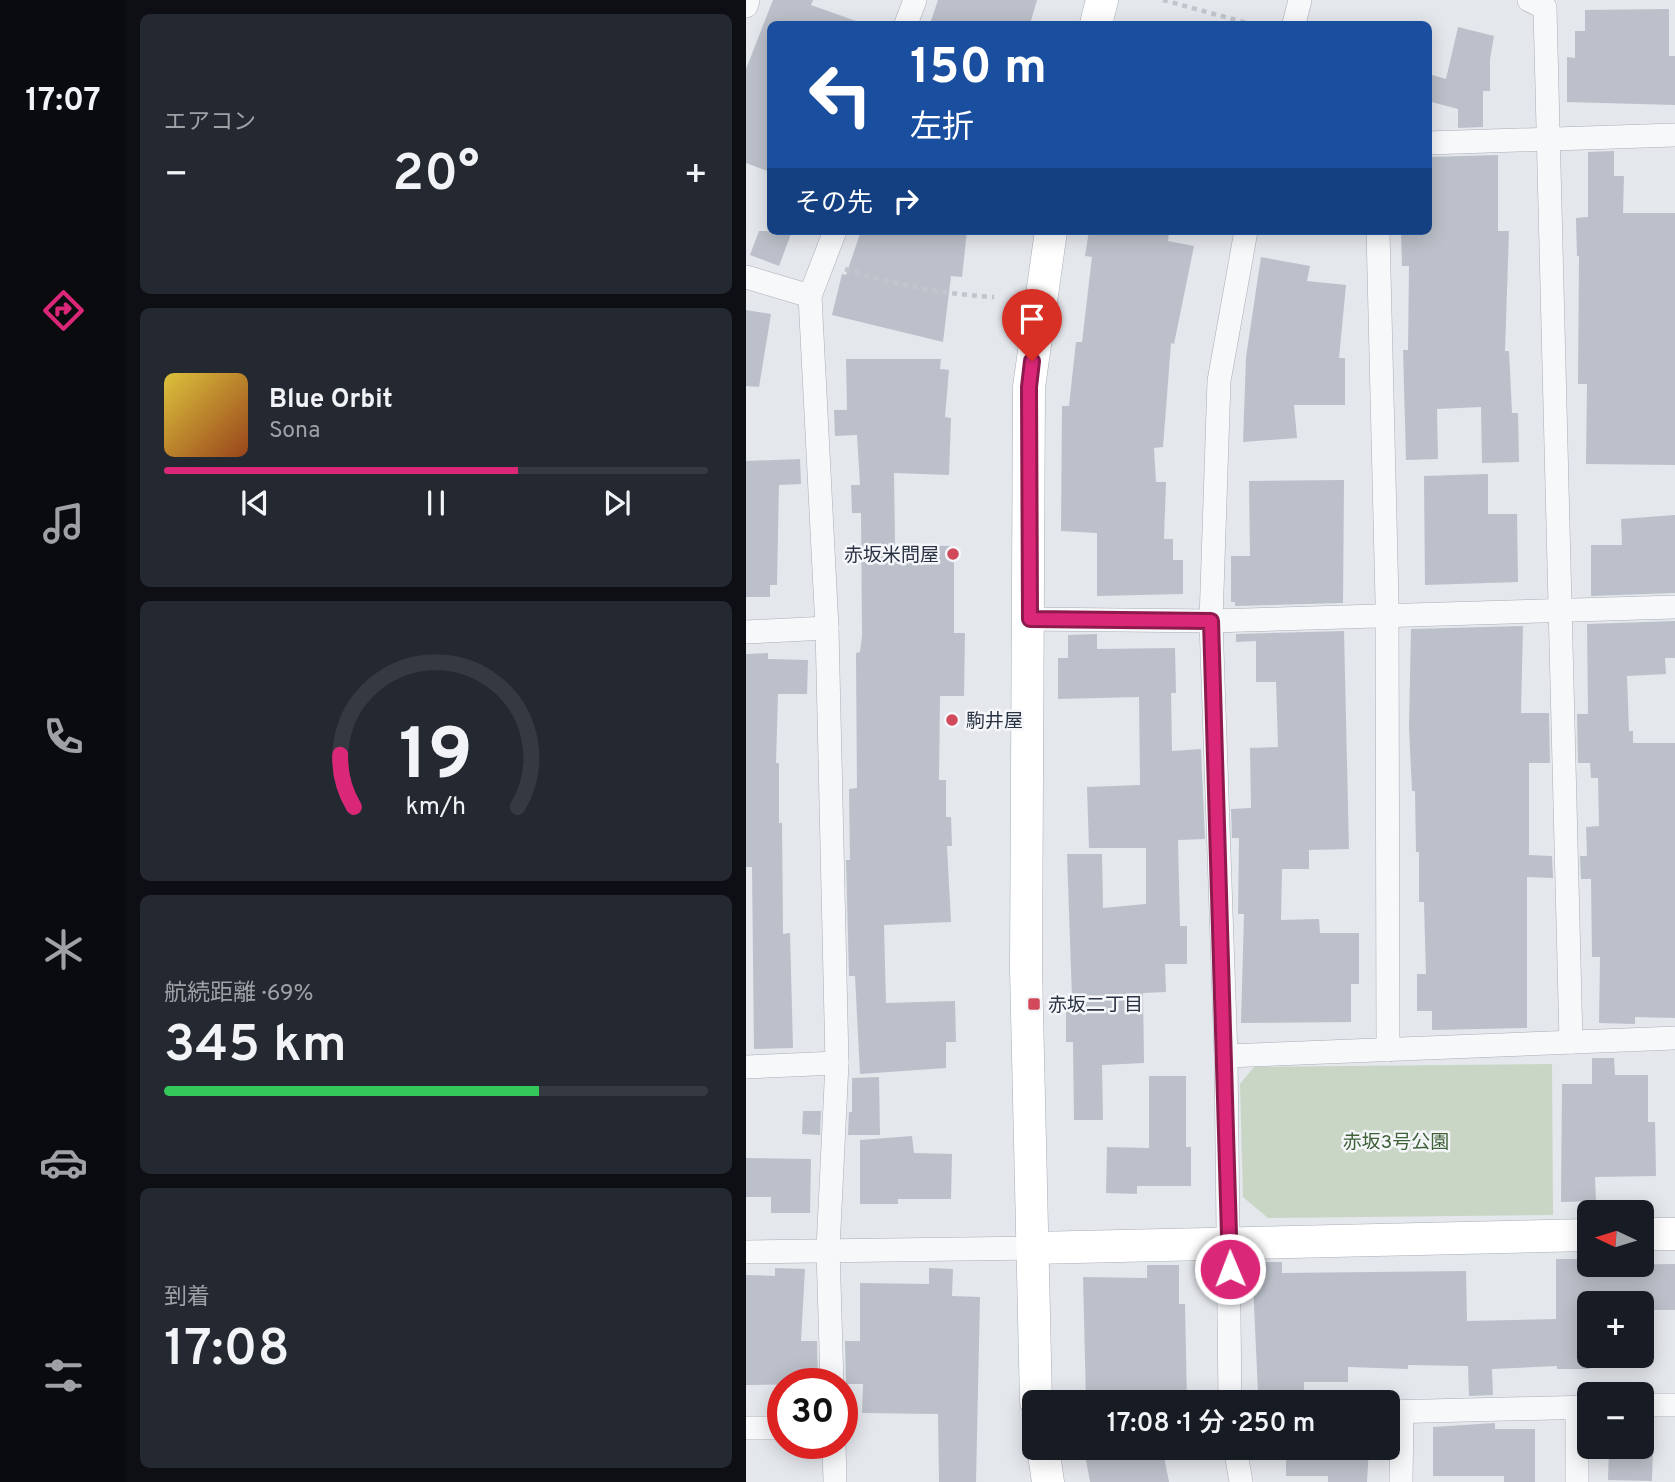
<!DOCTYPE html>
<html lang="ja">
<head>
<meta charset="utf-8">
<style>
  :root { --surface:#171b24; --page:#242831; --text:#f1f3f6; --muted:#9ea1a6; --line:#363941; --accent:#db2777 }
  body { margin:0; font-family:Overpass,"Noto Sans JP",sans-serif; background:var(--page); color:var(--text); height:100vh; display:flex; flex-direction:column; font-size:26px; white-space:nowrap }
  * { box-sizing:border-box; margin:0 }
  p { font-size:23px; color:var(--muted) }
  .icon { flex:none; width:38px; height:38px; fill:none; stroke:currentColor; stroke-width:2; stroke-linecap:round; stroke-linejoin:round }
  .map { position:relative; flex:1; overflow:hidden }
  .details { display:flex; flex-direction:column; gap:14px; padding:14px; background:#0d0f14; width:620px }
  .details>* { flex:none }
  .guide { position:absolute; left:21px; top:21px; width:665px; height:214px; border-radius:10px; box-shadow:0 4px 18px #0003; background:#1a4fa0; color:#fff; overflow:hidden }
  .needle { width:46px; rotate:274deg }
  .tools { position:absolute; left:831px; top:1200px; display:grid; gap:14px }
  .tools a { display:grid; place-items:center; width:77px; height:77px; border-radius:10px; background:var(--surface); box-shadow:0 4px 18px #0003; font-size:35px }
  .speed { position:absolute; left:21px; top:1368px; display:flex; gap:14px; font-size:35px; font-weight:700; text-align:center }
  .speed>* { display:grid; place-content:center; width:91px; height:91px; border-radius:50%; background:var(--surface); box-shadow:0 4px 18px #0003; line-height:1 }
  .speed .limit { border:10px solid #d22; background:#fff; color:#111 }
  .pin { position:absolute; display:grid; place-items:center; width:60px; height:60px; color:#fff; margin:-72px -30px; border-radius:50% 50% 50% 0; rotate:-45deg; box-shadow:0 0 7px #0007 }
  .pin .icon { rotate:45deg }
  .me { position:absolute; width:77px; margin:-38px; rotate:359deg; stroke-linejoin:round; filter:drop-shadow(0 0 5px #0008) }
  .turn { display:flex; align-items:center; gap:24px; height:147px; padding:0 28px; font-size:32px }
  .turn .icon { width:91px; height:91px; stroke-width:2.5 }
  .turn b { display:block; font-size:49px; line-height:60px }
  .then { display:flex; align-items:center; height:66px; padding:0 28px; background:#0003; gap:14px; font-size:26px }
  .big { font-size:52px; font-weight:600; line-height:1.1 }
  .details .tile { flex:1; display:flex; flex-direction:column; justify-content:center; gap:10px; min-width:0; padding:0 24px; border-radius:10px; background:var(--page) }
  .details .dial { align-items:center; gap:0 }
  .dial svg { height:182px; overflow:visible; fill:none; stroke:var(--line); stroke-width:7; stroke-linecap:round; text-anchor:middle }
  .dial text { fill:var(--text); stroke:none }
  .song { display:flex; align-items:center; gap:21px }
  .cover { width:84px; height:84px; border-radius:10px; background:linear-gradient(135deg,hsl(50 70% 55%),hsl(20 70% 35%)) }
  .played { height:7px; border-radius:4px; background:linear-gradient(90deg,var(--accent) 65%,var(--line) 65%) }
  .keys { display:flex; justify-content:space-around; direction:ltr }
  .heat { display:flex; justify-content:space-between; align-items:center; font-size:38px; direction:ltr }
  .charge { height:10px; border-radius:5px; background:linear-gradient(90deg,#34c759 69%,var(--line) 0) }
  .trip { position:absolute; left:276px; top:1390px; width:378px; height:70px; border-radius:10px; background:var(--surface); box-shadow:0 4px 18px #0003; font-weight:600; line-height:70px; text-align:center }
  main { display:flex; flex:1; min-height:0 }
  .dock { display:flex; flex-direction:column; width:126px; justify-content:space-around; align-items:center; background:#090b0e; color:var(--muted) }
  .dock .icon { width:49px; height:49px }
  .dock .current { color:var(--accent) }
  .dock b { font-size:32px; color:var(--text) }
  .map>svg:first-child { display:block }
  .green { fill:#c9d6c5 }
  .building { fill:#bbc0ca }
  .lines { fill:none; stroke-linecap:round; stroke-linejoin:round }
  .street-casing { stroke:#a9aeb7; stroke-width:24 }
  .secondary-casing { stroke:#a9aeb7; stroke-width:33 }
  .path { stroke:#c2c5cb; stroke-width:4.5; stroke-dasharray:5 5; stroke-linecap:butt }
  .street { stroke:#f7f8fa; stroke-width:23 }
  .secondary { stroke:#fff; stroke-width:32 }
  .route-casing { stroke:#8e194d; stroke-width:18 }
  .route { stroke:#db2777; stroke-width:12 }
  .poi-dot { fill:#d1495b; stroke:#f4f6f9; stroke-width:2.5 }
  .labels { text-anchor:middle; stroke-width:5; stroke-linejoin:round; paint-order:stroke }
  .poi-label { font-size:19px; fill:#2b3445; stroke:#f4f6f9; text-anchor:start }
  .park-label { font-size:19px; fill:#3f6138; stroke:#f4f6f9 }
</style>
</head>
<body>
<main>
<nav class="dock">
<b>17:07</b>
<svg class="icon current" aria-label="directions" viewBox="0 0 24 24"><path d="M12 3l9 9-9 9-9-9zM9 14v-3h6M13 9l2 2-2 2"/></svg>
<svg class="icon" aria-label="music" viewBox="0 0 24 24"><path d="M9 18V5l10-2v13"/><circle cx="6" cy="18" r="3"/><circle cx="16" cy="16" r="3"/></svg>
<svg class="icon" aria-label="phone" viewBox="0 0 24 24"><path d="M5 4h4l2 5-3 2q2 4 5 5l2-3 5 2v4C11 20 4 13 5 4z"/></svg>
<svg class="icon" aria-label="climate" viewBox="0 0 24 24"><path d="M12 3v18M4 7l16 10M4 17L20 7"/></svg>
<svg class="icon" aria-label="car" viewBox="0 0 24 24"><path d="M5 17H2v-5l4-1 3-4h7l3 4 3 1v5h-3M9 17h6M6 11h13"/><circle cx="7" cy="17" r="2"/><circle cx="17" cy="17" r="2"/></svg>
<svg class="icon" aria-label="filters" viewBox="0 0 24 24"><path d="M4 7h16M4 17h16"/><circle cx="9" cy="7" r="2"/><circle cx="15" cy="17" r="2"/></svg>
</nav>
<section class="details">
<div class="tile"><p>エアコン</p>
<div class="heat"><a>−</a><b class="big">20°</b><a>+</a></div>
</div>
<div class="tile">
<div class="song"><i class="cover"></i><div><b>Blue Orbit</b><p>Sona</p></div></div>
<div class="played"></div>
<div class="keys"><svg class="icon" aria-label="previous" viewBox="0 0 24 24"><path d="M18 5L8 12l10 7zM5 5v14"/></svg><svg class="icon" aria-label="pause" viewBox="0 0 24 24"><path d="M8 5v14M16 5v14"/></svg><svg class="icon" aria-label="next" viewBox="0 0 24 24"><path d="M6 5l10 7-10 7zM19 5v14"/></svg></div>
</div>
<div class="tile dial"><svg viewBox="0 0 100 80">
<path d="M14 69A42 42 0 1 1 86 69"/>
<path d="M14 69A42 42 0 0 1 8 46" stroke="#db2777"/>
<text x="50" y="56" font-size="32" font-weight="700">19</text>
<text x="50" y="72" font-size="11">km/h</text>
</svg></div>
<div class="tile"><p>航続距離 · 69%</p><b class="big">345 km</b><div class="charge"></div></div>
<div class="tile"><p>到着</p><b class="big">17:08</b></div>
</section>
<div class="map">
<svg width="930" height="1482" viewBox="0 0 930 1482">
  <rect width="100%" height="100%" fill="#e4e7ec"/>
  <polygon class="green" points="806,1064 807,1215 522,1218 497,1197 494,1084 508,1067"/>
  <g class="building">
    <polygon points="27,0 67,0 65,5 110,21 110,24 24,24 24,172 0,163 0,69"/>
    <polygon points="192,0 291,0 284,24 184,24"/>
    <polygon points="923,9 923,56 929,56 929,105 821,102 821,57 829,58 829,31 839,31 839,10"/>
    <polygon points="712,27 748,36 744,59 744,91 737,91 737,127 712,128 712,109 682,101 686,75 700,79"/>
    <polygon points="868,151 868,176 878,176 877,213 929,213 929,465 840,464 841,384 832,384 833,256 831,256 830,218 842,217 842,152"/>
    <polygon points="752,155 752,231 763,231 759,351 763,351 766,413 772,413 773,462 736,463 735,407 691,409 692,459 660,460 657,350 662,350 663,266 656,266 655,231 682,231 682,157"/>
    <polygon points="13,231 46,231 33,266 4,255"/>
    <polygon points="115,231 221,231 216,277 205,276 197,342 86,315 96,274 100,275"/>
    <polygon points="343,231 423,231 422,241 448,246 428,344 425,343 417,447 408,448 410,482 420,482 418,539 427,539 427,560 437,560 437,594 351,596 351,533 315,531 316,406 323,406 330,342 336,342 346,257 339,256"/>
    <polygon points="515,257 564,266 561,281 600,285 593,358 599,358 599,405 548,405 551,438 497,442 500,357"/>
    <polygon points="0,310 25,314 13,387 0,386"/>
    <polygon points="100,359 195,359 194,369 203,370 199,417 205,418 203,475 148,473 149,545 208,546 208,633 219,633 218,696 194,696 193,780 200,780 200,817 205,817 206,846 201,846 205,922 138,925 140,1003 209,1001 210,1042 200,1042 200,1068 114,1074 109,976 103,976 100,860 104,860 103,789 111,788 110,653 114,652 116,636 115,513 106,513 105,485 114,485 111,435 89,436 88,410 101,410"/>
    <polygon points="54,459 55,484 33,485 31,585 24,585 24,597 0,597 0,461"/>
    <polygon points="742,474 742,514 771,514 772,582 679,585 678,476"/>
    <polygon points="598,480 597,603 489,606 489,602 485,602 485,556 504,556 503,481"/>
    <polygon points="929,515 929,593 845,596 845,545 876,545 875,519"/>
    <polygon points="929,621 929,658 919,658 920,674 881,676 883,731 887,731 887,743 929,743 929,1018 889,1017 889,1024 853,1023 854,957 846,957 845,879 835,879 834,856 841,856 840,827 853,826 852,778 845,778 844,763 832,763 831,714 842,714 841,624"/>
    <polygon points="777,626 775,713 803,713 804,763 783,763 783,855 806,856 807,878 781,877 781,1028 686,1030 686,1011 671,1011 671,974 680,974 678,902 673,902 673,852 670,852 669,791 666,791 663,727 665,629"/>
    <polygon points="598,631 603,849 563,850 563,869 536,869 535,920 573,919 574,933 613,933 613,984 605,984 605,1022 495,1023 498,914 492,914 493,838 486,838 485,809 505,808 504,748 532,747 530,682 510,682 510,641 490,642 490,634"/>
    <polygon points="351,634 351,649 429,648 430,693 425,693 426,751 455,749 459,839 432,840 434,926 441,926 441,964 419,964 420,992 397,993 398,1063 356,1065 357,1120 328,1120 327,1042 320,1042 320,998 326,998 321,854 356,854 357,908 400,904 400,848 343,848 341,787 394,785 393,697 312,699 312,658 322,658 322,635"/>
    <polygon points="22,653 22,659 62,660 61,694 32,694 30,763 33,763 33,823 36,823 37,934 44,933 47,1048 8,1049 6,867 0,867 0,654"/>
    <polygon points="846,1058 868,1058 869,1075 902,1075 902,1122 909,1122 910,1176 849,1177 850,1201 815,1202 816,1084 846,1084"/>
    <polygon points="403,1076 440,1076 440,1147 445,1147 445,1186 391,1186 391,1194 360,1193 361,1147 403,1148"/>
    <polygon points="133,1077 134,1135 102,1135 103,1112 106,1112 106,1078"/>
    <polygon points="57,1111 75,1111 74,1135 56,1134"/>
    <polygon points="166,1136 168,1153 206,1154 205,1199 152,1199 152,1204 114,1204 114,1140"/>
    <polygon points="0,1158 65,1159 64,1213 25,1213 25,1197 0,1197"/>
    <polygon points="810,1259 844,1259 844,1265 929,1264 929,1310 896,1310 896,1304 844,1304 844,1369 811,1369 811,1366 746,1369 747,1395 723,1396 722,1366 662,1365 662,1369 602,1367 602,1382 558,1382 558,1390 512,1392 506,1262 536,1262 536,1273 720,1271 721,1321 810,1319"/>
    <polygon points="401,1265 433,1265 433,1304 439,1304 441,1402 340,1402 337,1277 401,1278"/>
    <polygon points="29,1268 59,1269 55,1341 71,1341 72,1384 0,1385 0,1275 29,1276"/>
    <polygon points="183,1268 207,1269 206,1296 234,1297 230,1482 193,1482 192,1414 116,1413 117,1384 100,1384 99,1341 114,1341 114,1283 183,1284"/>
    <polygon points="749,1423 749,1429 789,1429 789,1482 758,1482 758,1476 687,1476 687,1427"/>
    <polygon points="416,1447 423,1482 344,1482 340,1460"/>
    <polygon points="540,1447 623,1447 621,1482 582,1482 582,1476 540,1476"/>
    <polygon points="863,1447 907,1447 906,1481 862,1480"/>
  </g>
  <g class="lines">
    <defs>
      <g id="street">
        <polyline points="783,0 799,8 825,1042"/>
        <polyline points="0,6 2,0"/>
        <polyline points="160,24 169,0"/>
        <polyline points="548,24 554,0"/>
        <polyline points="682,143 930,135"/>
        <polyline points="632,231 641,601 642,1050"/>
        <polyline points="0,277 64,296"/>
        <polyline points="283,619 465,621 930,607"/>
        <polyline points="0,632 81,628"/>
        <polyline points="480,1056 930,1038"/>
        <polyline points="0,1067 91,1063"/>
        <polyline points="0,1252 287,1248"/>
        <polyline points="86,1384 82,1249 91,1063 81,628 64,296 89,231"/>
        <polyline points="484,1402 480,1056 465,621 473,381 500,231"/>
        <polyline points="896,1405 930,1405"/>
        <polyline points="831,1407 831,1482"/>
        <polyline points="642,1412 844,1407"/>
        <polyline points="0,1428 37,1428"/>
        <polyline points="88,1444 89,1482"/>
        <polyline points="489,1447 495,1482"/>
        <polyline points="655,1482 656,1412"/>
      </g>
      <g id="secondary">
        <polyline points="350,24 356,0"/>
        <polyline points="896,1234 930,1234"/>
        <polyline points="287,1248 844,1235"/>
        <polyline points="290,1402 280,969 283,387 305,231"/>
        <polyline points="297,1447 302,1482"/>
      </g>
    </defs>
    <use href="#street" class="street-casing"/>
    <use href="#secondary" class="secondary-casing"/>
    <g class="path">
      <polyline points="417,0 505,24"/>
      <path d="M 99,269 C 149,285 196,294 248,297"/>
    </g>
    <use href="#street" class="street"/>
    <use href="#secondary" class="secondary"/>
  </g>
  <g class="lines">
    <defs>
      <polyline id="route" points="286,361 283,387 284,619 465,621 484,1269"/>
    </defs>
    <use href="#route" class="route-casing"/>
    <use href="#route" class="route"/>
  </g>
  <g class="poi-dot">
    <circle cx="207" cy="554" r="7"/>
    <circle cx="206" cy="720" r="7"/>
    <rect x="281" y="997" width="14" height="14" rx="3.5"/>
  </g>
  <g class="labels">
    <g class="poi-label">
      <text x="193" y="561" text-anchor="end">赤坂米問屋</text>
      <text x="220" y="727">駒井屋</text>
      <text x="302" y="1011">赤坂二丁目</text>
    </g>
    <g class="park-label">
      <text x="650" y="1148">赤坂3号公園</text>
    </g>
  </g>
</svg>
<div class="tools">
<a><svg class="needle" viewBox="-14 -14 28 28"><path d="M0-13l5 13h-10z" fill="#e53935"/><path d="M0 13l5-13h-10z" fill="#9ea1a6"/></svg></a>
<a>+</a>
<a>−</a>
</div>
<div class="speed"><div class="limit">30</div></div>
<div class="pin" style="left:286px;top:361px;background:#d93025"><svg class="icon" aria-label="arrive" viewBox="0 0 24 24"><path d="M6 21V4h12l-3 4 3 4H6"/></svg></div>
<svg class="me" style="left:484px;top:1269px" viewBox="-20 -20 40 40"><circle r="17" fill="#db2777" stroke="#fff" stroke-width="3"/><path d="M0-11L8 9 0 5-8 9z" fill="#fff"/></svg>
<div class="trip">17:08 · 1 分 · 250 m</div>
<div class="guide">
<div class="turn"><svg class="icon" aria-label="left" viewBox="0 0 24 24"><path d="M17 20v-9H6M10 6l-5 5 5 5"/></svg><div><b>150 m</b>左折</div></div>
<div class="then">その先<svg class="icon" aria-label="right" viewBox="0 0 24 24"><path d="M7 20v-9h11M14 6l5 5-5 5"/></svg></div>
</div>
</div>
</main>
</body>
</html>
